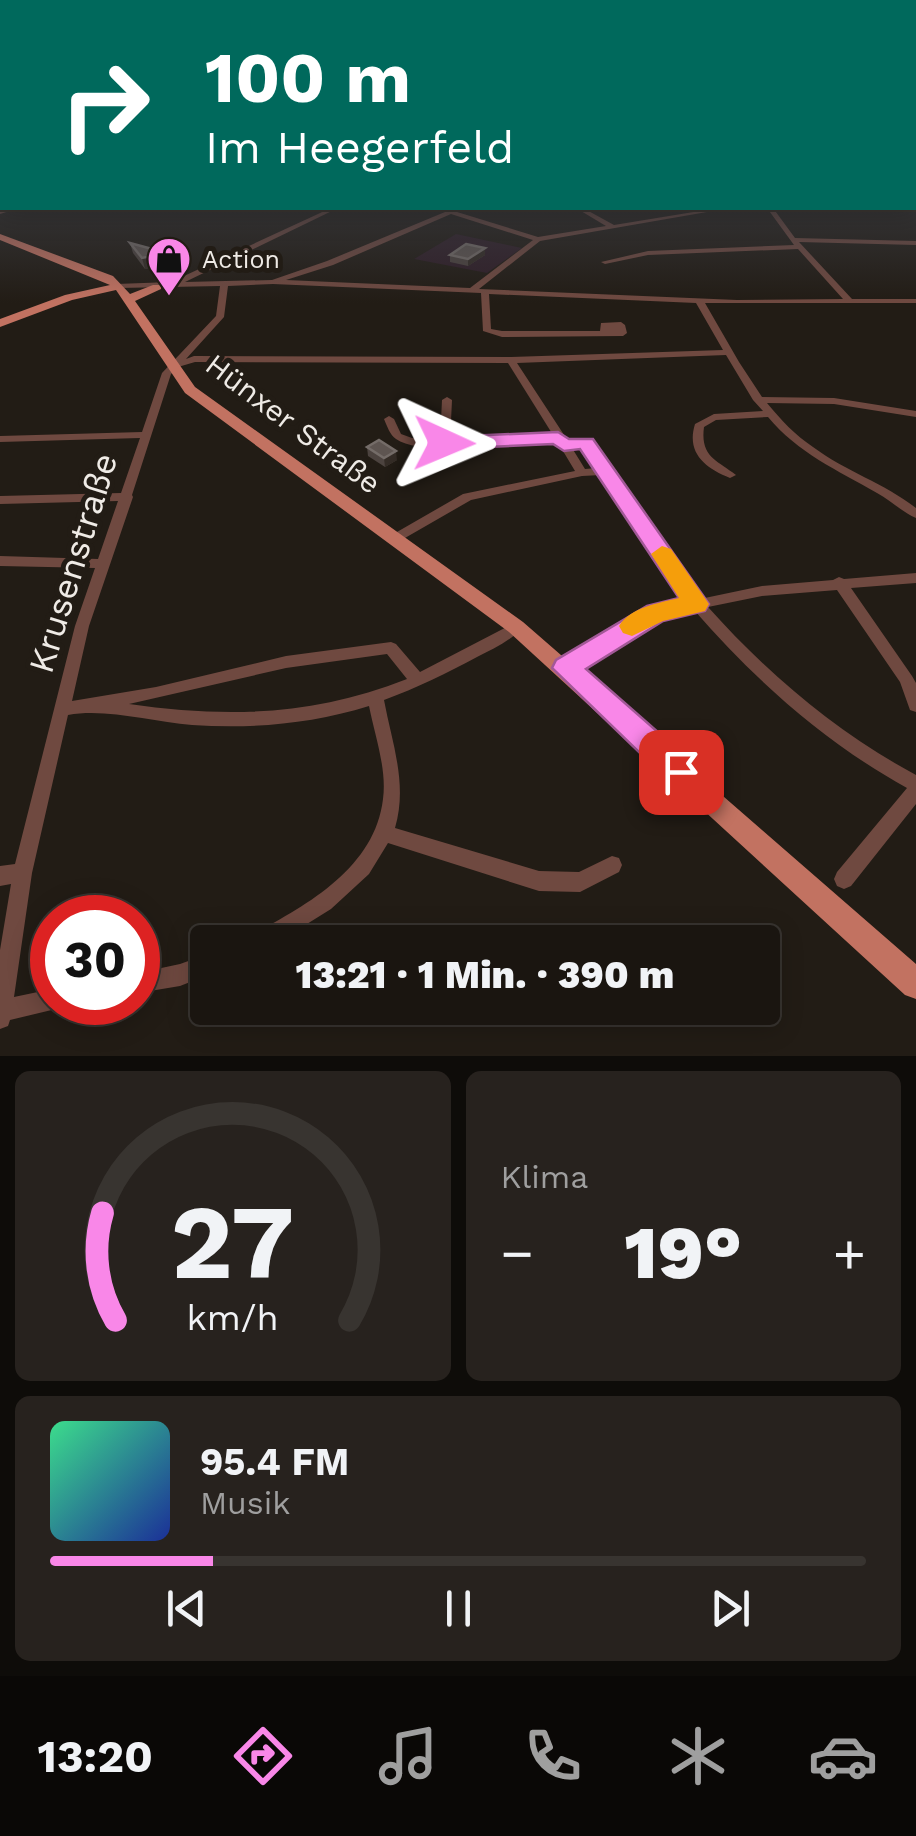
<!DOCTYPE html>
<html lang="de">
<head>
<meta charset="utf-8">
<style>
  :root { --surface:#1a1510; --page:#27221e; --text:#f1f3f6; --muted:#9f9f9f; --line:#383430; --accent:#f987e8 }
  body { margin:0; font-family:"Work Sans",sans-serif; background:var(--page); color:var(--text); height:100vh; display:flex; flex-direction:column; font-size:38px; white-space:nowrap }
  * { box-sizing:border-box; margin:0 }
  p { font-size:32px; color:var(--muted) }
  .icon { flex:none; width:55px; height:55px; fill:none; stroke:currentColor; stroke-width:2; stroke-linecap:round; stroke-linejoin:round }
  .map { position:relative; height:1056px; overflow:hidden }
  .side { display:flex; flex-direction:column; gap:15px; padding:15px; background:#0e0c09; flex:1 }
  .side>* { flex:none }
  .top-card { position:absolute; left:0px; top:0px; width:918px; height:210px; box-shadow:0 5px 25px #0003,0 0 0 2px var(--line); background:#00695c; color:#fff; overflow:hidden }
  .speed { position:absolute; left:30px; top:895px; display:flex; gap:20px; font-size:50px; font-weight:700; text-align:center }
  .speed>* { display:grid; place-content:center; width:130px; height:130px; border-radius:50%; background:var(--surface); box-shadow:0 5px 25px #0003,0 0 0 2px var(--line); line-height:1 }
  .speed .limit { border:15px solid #d22; background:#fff; color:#111 }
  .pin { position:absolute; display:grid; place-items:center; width:85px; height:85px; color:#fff; margin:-42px; border-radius:20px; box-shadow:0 5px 15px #0006 }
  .me { position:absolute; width:110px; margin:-55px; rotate:91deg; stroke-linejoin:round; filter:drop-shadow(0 0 8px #0008) }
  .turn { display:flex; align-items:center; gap:35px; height:210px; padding:0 40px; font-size:45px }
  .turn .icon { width:130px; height:130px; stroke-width:2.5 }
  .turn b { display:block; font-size:70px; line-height:85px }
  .big { font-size:75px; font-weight:800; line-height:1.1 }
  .side .tile { flex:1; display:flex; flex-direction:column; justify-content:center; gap:15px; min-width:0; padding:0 35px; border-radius:15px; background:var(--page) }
  .side .dial { align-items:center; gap:0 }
  .dial svg { height:260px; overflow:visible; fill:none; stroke:var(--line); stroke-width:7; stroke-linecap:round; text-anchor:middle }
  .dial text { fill:var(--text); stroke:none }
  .song { display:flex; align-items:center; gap:30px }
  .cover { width:120px; height:120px; border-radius:15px; background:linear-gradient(135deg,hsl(150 70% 55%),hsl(230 70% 35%)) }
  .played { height:10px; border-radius:5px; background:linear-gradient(90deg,var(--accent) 20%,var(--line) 20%) }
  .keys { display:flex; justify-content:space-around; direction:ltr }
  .heat { display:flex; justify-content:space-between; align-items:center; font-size:55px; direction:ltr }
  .side .tiles { flex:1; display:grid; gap:15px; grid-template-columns:1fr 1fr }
  .tile:last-child { grid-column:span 2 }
  .trip { position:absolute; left:190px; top:925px; width:590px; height:100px; border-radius:10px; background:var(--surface); box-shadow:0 5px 25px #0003,0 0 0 2px var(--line); font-weight:800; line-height:100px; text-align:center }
  .tabs { display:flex; height:160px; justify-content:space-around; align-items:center; background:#0a0806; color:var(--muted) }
  .tabs .icon { width:70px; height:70px }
  .tabs .current { color:var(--accent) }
  .tabs b { font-size:45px; color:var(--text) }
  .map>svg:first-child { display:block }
  .education { fill:#2f1e27 }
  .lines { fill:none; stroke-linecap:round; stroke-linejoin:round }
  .minor { fill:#6f4940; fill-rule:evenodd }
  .major { fill:#c27261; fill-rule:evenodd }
  .wall { fill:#4c433f }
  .shaded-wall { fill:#342c26 }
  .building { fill:#5e5551; stroke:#746c68; stroke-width:2.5 }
  .route { fill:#f987e8; stroke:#a25897; stroke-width:2.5 }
  .slow { fill:#f59e0b }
  .labels { text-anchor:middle; stroke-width:10; stroke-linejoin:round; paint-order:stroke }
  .far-poi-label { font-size:25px; fill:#efebe6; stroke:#221c15; text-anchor:start }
  .street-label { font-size:30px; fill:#efebe6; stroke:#221c15 }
  .near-street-label { font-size:35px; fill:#efebe6; stroke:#221c15 }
</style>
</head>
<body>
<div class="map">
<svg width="916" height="1056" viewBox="0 0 916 1056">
  <rect width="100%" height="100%" fill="#221c15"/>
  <polygon class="education" points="456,234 522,248 487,273 414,259"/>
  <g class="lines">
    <g class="minor">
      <rect x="915" y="171" width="1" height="4"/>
      <polygon points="10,208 19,208 0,214 0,210"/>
      <path d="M 331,208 L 338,208 L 185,282 L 272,280 L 327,261 L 445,212 L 434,208 L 451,210 L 464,208 L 457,212 L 538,237 L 606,226 L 576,208 L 583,208 L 614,225 L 718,208 L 730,208 L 540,241 L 479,289 L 737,300 L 843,299 L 798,249 L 648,255 L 605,264 L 601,262 L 648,251 L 794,245 L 767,208 L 773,208 L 795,238 L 916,241 L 916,245 L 799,242 L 852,299 L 916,299 L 916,303 L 705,303 L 739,362 L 762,397 L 834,398 L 916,411 L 916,417 L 834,404 L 767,403 C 781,420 795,435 813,447 C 845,471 884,483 916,508 L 916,518 C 902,512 890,500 877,493 C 837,470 798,453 768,417 L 716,420 L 704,427 C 700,457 717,460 736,475 L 730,478 C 705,468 686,453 695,424 L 714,414 L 763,411 L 753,400 L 726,355 L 517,363 L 568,441 L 590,441 L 658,544 L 700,599 L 762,586 L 833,580 L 839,577 L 844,579 L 916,573 L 916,583 L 851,588 L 912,676 L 916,683 L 916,712 L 910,710 L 900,682 L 837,590 L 762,596 L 708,607 C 768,674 836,732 916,775 L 916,804 L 851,886 L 844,889 L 837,886 L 834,879 L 837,872 L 907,788 C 824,742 756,681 694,610 L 660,617 L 571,672 L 566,674 L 561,672 L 558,668 L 561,664 L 651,609 L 687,602 L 649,550 L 601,475 L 582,476 L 471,500 L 398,542 L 390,542 L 388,539 L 390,536 L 463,494 L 575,471 L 557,441 C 522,443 423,458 396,439 C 390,435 387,426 384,419 L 389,416 L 394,419 L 401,434 L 412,438 L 440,441 L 442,400 L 447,397 L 452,400 L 450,442 L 553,435 L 508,363 L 195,362 L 178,367 L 171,374 L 132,495 L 133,497 L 89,626 L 72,701 L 156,687 L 286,656 L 391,642 L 396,644 L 420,672 L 516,622 L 521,623 L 523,627 C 512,640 493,649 477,657 C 447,673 417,688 384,700 C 392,743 408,784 395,828 L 539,871 L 579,872 L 612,856 L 619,858 L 622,865 L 619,872 L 580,892 L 539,891 L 388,843 L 369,874 L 331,909 L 278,942 L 248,942 L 251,935 C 306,906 375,868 383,799 C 387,769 375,736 369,706 C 311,724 253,729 192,725 C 152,722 107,708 68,715 L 32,873 L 14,997 L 52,989 L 52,1002 L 62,1002 L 60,1008 L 10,1020 L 8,1026 L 0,1029 L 0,950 L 11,884 L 0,886 L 0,866 L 15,864 L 75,626 L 95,568 L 0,566 L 0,556 L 98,559 L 118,501 L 0,504 L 0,496 L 121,493 L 140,438 L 0,442 L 0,436 L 142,432 L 162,373 L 216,316 L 220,286 L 119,288 L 115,286 L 116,284 L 171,282 ZM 451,214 L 533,240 L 470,288 L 286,280 L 333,265 ZM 273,284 L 481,293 L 483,331 L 502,337 L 623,336 L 627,333 L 625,325 L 621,322 L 601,323 L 600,331 L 502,331 L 491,329 L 489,294 L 696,303 L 723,350 L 511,357 L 194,356 L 186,359 L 224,317 L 228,286 ZM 583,447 L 597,468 L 585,469 L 572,448 ZM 387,654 L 407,679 C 313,716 228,718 129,704 L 286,668 Z"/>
      <polygon points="801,208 916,208 916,212 804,210"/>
      <polygon points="208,954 208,975 180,986 138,993 138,973 180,964"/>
    </g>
    <polygon class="major" points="0,234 113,276 130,294 153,285 161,285 161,289 135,301 195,387 523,622 916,964 916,999 905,995 509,632 185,393 116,290 72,300 0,327 0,319 65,295 110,285 0,240"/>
  </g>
  <g class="wall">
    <polygon points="130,243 169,263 145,269 133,253"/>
    <polygon points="485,248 485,255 468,266 450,262 450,255"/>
    <polygon points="367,447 397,460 385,467 368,456"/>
  </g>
  <g class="shaded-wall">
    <polygon points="485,248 485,255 468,266 468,259"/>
    <polygon points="167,253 169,263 145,269 142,258"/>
    <polygon points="396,451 397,460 385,467 384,458"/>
  </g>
  <g class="building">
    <polygon points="130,243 167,253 142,258"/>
    <polygon points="466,244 485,248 468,259 450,255"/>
    <polygon points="379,440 396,451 384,458 367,447"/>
  </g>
  <linearGradient id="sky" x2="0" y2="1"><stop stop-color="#130f0c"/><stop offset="0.51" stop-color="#3e4046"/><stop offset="1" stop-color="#3e4046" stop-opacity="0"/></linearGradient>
  <rect width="916" height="303" fill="url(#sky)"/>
  <polygon class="route" points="558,432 569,439 593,439 709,604 705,611 663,621 586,669 692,762 697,772 692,782 681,786 670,782 552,668 556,660 647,606 679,598 580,449 564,451 553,444 444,449 435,443 444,437"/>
  <path class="slow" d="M 662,546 L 671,549 L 709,604 L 705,611 L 663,621 L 632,636 L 623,633 L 619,626 C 631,607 659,603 679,598 L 651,554 Z"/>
  <defs>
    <symbol id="shop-pin" viewBox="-11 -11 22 30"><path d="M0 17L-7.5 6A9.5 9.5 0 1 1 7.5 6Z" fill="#f987e8" stroke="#221c15"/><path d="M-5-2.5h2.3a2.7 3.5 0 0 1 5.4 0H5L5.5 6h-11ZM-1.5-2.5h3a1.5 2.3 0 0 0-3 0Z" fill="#111"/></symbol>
  </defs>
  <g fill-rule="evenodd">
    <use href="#shop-pin" x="144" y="234" width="50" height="68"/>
  </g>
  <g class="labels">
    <g class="far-poi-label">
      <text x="202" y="268">Action</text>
    </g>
    <g class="street-label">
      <text transform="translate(293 424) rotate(37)" y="10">Hünxer Straße</text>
    </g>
    <g class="near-street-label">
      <text transform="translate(73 563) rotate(-73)" y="12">Krusenstraße</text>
    </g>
  </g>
</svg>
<div class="speed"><div class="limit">30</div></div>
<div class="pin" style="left:681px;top:772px;background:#d93025"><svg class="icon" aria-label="arrive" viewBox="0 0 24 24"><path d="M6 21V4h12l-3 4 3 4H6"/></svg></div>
<svg class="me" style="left:444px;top:443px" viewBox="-20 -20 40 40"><path d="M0-17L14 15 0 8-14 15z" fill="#f987e8" stroke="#fff" stroke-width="4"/></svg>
<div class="trip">13:21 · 1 Min. · 390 m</div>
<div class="top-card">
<div class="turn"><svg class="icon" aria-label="right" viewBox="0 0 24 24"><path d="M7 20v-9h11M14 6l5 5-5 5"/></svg><div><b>100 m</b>Im Heegerfeld</div></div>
</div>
</div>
<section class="side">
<div class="tiles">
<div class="tile dial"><svg viewBox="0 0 100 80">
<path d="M14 69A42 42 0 1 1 86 69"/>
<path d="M14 69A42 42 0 0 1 10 36" stroke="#f987e8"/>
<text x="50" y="56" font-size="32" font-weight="700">27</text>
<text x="50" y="72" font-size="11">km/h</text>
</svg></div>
<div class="tile"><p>Klima</p>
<div class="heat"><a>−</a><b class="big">19°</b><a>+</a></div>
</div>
<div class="tile">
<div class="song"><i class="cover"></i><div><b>95.4 FM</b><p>Musik</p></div></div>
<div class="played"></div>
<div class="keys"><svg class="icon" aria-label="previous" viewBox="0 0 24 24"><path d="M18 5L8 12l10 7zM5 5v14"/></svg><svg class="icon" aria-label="pause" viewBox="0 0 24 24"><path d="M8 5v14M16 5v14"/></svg><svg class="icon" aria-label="next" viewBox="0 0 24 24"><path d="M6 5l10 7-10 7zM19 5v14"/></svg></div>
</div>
</div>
</section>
<nav class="tabs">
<b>13:20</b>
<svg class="icon current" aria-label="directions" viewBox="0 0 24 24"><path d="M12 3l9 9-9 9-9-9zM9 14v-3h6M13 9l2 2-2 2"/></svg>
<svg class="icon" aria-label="music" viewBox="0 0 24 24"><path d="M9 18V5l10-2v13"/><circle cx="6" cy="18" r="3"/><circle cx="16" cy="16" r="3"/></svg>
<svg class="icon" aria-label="phone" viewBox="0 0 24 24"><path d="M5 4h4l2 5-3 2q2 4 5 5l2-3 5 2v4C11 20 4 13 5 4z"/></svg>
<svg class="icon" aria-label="climate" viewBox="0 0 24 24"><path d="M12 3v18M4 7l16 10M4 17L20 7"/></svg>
<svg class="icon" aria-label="car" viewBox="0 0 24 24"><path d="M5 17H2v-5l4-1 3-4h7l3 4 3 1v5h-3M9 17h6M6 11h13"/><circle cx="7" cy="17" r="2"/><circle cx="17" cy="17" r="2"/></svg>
</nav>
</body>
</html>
